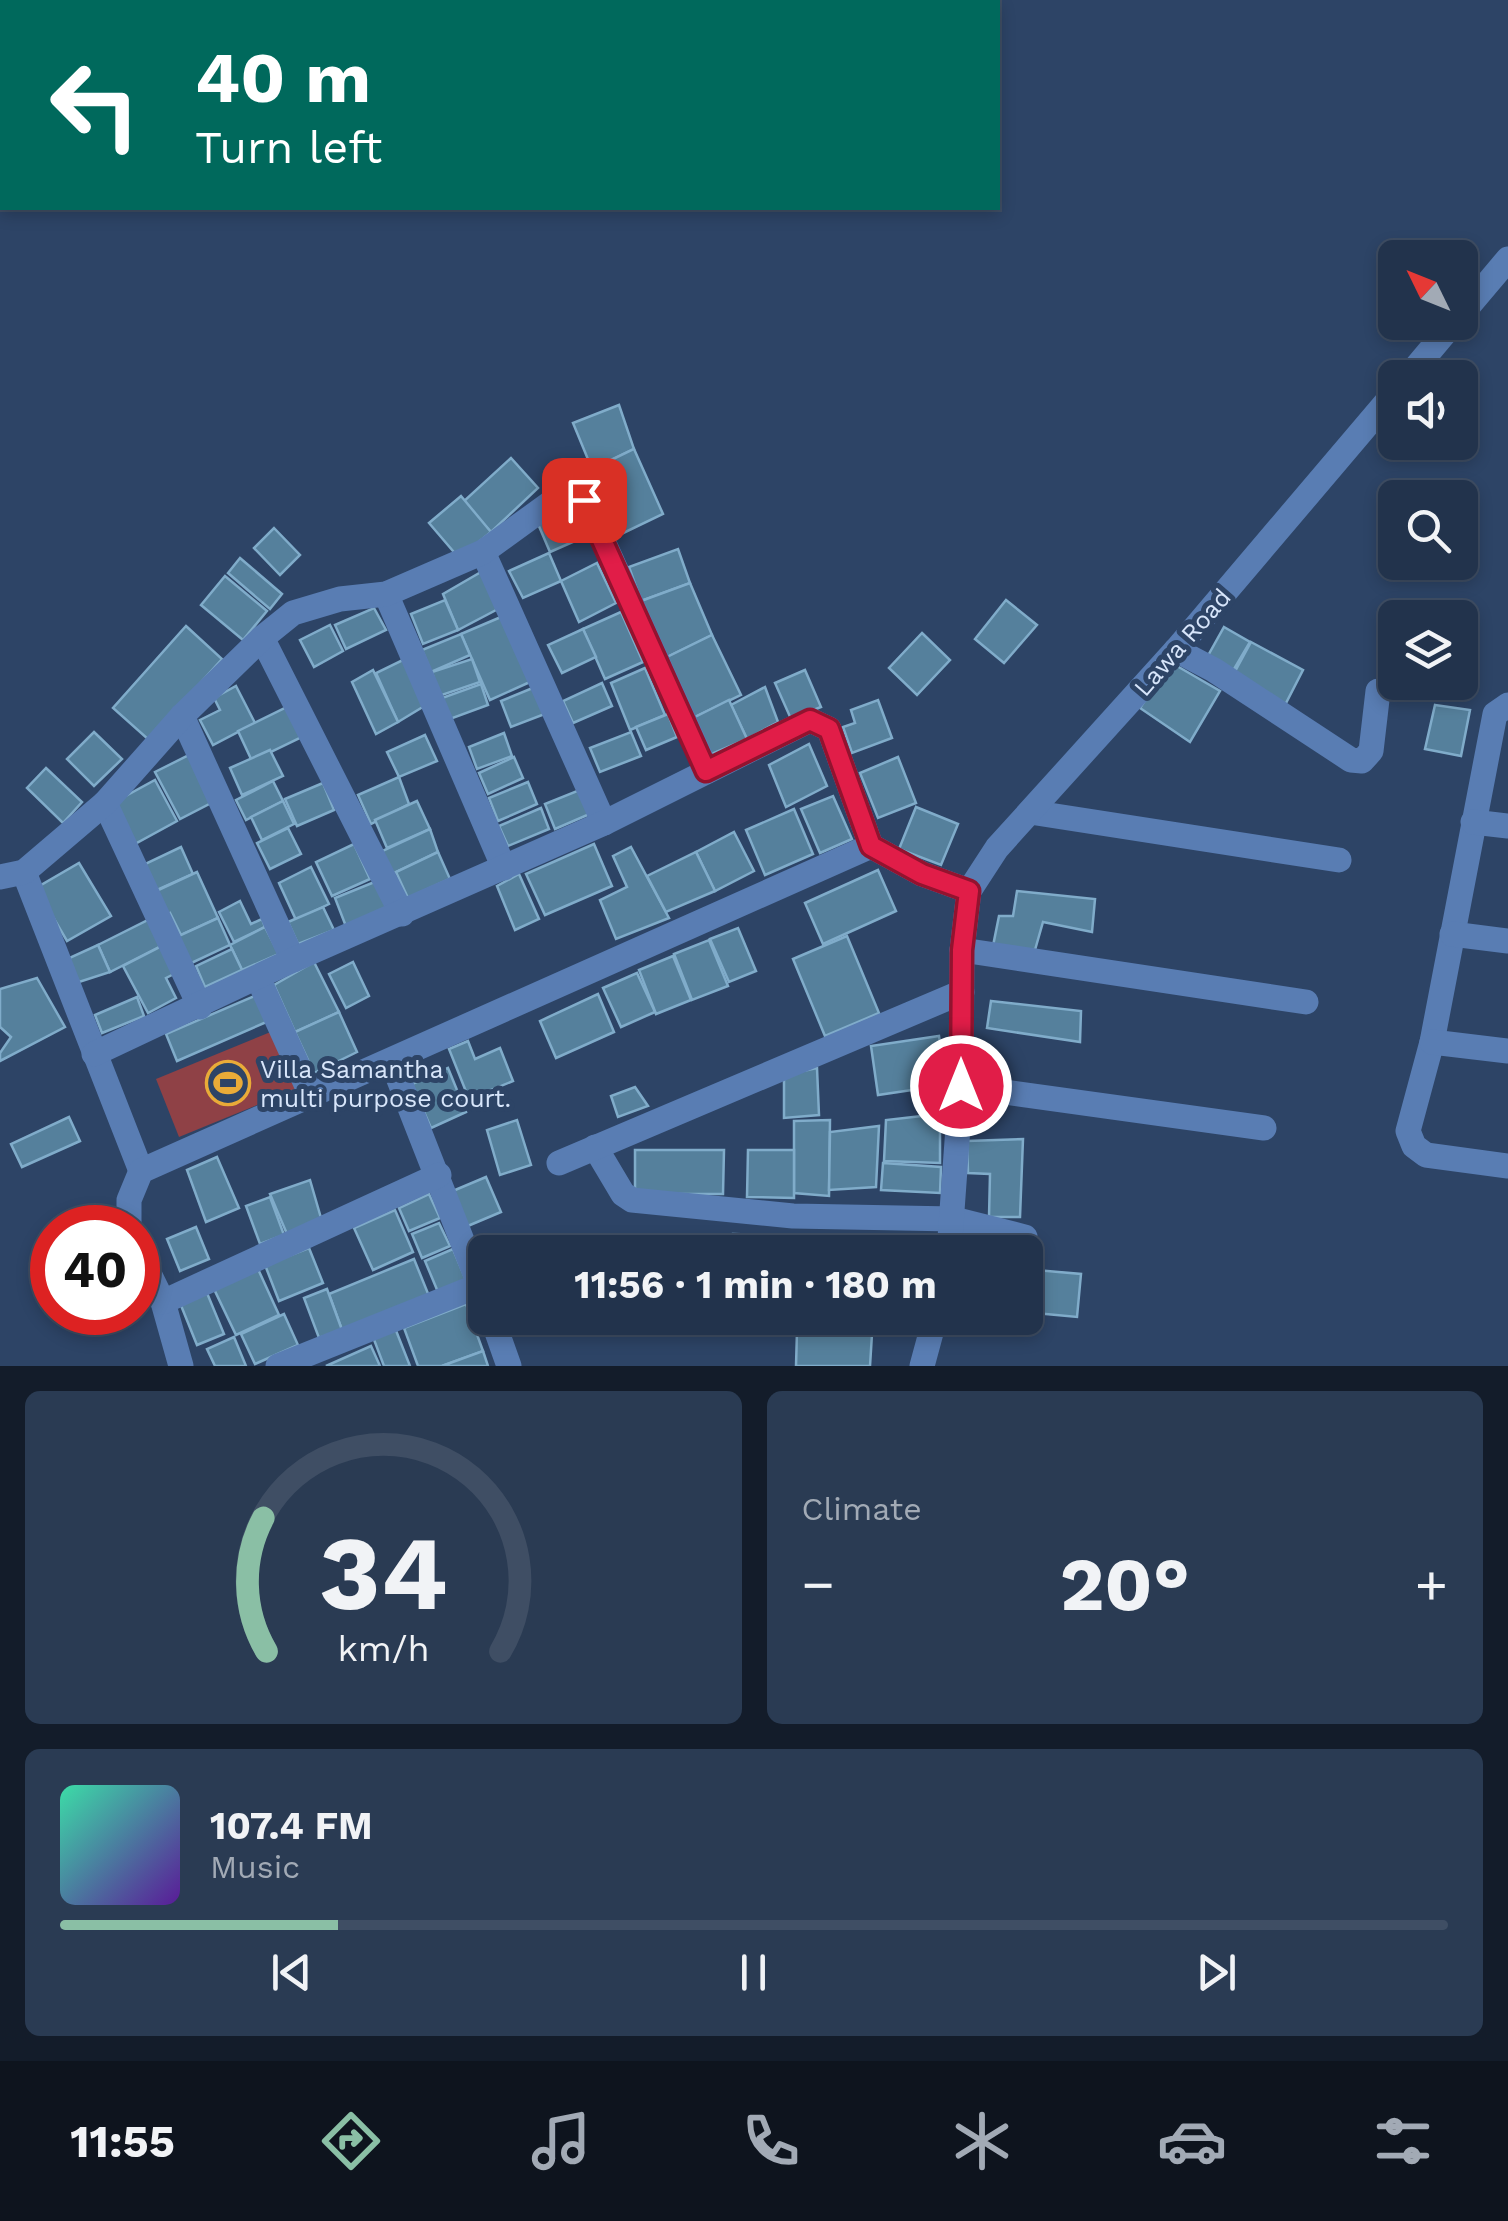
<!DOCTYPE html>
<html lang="en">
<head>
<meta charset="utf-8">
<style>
  :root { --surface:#22334c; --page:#2a3b53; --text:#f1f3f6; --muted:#a2aab5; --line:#3f4e64; --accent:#8abfa5 }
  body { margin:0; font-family:"Work Sans",sans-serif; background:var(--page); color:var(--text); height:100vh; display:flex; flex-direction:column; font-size:38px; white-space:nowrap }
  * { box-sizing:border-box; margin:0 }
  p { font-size:32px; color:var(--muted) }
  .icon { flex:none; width:55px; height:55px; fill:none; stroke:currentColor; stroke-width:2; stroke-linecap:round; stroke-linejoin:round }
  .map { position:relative; height:1366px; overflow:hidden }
  .sheet { display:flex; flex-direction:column; gap:25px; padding:25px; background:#131c2a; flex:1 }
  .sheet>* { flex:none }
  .top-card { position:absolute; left:0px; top:0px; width:1000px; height:210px; box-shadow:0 5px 15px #0003,0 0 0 2px var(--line); background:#00695c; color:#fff; overflow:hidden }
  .needle { width:65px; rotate:313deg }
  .fabs { position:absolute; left:1378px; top:240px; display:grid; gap:20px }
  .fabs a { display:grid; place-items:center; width:100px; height:100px; border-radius:15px; background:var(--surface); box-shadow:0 5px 15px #0003,0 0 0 2px var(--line); font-size:50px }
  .speed { position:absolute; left:30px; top:1205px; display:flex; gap:20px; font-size:50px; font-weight:700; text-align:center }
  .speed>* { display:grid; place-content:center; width:130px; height:130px; border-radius:50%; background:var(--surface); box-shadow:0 5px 15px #0003,0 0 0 2px var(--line); line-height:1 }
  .speed .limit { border:15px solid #d22; background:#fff; color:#111 }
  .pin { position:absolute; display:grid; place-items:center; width:85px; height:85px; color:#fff; margin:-42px; border-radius:20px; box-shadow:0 5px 15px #0006 }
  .me { position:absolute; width:110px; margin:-55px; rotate:0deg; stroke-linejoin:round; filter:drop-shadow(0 0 8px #0008) }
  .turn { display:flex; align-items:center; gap:35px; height:210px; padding:0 30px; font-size:45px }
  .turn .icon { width:130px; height:130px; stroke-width:2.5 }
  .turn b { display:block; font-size:70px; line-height:85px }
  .big { font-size:75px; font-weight:700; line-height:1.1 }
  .sheet .widget { flex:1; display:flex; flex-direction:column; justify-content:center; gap:15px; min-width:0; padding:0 35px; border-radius:15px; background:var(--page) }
  .sheet .dial { align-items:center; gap:0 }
  .dial svg { height:260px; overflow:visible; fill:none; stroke:var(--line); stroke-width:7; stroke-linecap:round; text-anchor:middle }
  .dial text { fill:var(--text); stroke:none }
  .song { display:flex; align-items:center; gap:30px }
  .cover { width:120px; height:120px; border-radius:15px; background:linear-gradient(135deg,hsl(160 70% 55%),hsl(270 70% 35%)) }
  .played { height:10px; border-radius:5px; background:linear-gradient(90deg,var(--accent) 20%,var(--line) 20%) }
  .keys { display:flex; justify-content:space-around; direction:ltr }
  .heat { display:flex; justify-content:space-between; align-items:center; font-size:55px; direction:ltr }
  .sheet .tiles { flex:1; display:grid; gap:25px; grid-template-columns:1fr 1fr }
  .widget:last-child { grid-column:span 2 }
  .trip { position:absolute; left:468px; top:1235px; width:575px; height:100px; border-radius:15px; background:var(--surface); box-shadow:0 5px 15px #0003,0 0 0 2px var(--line); font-weight:700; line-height:100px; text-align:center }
  .dock { display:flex; height:160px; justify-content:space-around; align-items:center; background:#0e141e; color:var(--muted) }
  .dock .icon { width:70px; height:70px }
  .dock .current { color:var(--accent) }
  .dock b { font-size:45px; color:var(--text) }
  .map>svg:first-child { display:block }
  .green { fill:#8f4146 }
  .building { fill:#55809c; stroke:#80acca; stroke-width:2.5 }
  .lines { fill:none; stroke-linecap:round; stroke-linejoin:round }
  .minor { stroke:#597db3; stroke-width:25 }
  .route-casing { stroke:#92132f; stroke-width:25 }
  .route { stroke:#e11d48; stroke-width:18 }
  .labels { text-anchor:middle; stroke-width:10; stroke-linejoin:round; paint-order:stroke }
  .street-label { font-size:25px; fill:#d7e5fa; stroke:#2d4466 }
  .poi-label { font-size:25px; fill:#d7e5fa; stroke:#2d4466; text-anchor:start }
</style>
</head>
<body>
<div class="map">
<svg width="1508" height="1366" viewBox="0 0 1508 1366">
  <rect width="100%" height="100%" fill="#2d4466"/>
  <polygon class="green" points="278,1029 301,1087 179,1137 156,1079"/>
  <g class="building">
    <polygon points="619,405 634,449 592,469 573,423"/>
    <polygon points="634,449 663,514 615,537 583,474"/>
    <polygon points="511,458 538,488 491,532 463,502"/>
    <polygon points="461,496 491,532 459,558 429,523"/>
    <polygon points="572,509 584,537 550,552 538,524"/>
    <polygon points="274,528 300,555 280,575 254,548"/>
    <polygon points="678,549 690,583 641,601 629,567"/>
    <polygon points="549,553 561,581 523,598 509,571"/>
    <polygon points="240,558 282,594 270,609 228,573"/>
    <polygon points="597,563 616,603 579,622 561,581"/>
    <polygon points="481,572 498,609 458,630 443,594"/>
    <polygon points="225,576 267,611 243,640 201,605"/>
    <polygon points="690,583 712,635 665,658 641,601"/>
    <polygon points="445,600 458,630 423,644 411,614"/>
    <polygon points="1006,600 1037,625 1004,663 975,639"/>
    <polygon points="374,608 386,630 346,649 335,625"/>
    <polygon points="621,612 643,662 605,679 583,629"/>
    <polygon points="501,617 530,682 490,700 461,634"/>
    <polygon points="330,625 343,651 314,667 300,640"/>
    <polygon points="186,626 222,659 149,740 113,708"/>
    <polygon points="1224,627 1250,642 1230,676 1205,661"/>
    <polygon points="583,629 596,657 562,673 548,645"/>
    <polygon points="922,633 950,660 917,695 889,668"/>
    <polygon points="461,634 470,655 431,672 422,650"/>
    <polygon points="712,635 741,695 693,718 665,658"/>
    <polygon points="1251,642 1303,670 1285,705 1232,677"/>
    <polygon points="405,659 426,705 398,722 376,673"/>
    <polygon points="472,659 480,682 439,696 432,672"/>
    <polygon points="1170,662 1220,691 1190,742 1140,708"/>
    <polygon points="645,668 665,715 630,730 611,683"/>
    <polygon points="373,670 398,722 376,734 352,682"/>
    <polygon points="805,670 821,707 791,719 775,683"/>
    <polygon points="602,683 612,706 573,723 563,701"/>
    <polygon points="481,684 488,705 450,719 442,698"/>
    <polygon points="540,685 550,712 511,727 501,701"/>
    <polygon points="236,686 255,723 213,745 200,720 220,710 214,698"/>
    <polygon points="765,687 778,722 747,739 731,705"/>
    <polygon points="729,700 747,739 707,756 693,718"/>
    <polygon points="878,700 892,738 852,753 843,727 855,723 851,710"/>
    <polygon points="1435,705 1470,710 1461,756 1425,749"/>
    <polygon points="287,707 302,737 252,761 238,731"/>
    <polygon points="668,714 677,737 646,750 636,727"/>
    <polygon points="94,732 122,759 94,786 67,759"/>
    <polygon points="631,732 641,756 600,772 590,748"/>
    <polygon points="504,733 512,756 477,769 469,747"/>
    <polygon points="425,735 437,761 399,777 387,752"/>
    <polygon points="809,744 827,786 786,807 769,765"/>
    <polygon points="270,750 283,776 242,795 230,768"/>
    <polygon points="193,753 217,800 180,819 155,772"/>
    <polygon points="514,757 523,778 488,794 479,773"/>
    <polygon points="898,757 916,803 878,818 860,773"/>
    <polygon points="46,768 82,802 63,823 27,788"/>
    <polygon points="399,777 409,804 371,824 358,795"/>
    <polygon points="155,780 177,821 133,845 111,804"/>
    <polygon points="273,781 283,801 246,820 236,800"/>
    <polygon points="528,782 537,804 498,821 489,798"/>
    <polygon points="323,783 334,810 297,826 285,799"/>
    <polygon points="582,789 592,813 555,829 545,804"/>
    <polygon points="833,796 852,839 820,853 801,809"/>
    <polygon points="283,801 294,824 262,840 251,817"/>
    <polygon points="417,801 430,829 387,848 375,820"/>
    <polygon points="916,807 958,824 941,865 899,849"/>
    <polygon points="541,808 549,829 508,846 499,826"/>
    <polygon points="794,809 813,854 765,875 746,830"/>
    <polygon points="288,828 301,854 270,869 257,843"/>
    <polygon points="430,829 438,852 390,875 380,852"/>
    <polygon points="734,832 754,871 715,891 696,852"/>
    <polygon points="354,844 370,879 332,896 316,862"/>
    <polygon points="594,844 612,886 545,915 526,874"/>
    <polygon points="181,847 193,874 157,890 145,864"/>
    <polygon points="631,847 669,918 616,939 600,900 627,887 613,856"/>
    <polygon points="438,852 450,879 408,898 396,872"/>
    <polygon points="696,852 715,891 666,912 647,876"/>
    <polygon points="79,863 111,916 67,941 36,888"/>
    <polygon points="311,867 329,904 296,920 279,883"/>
    <polygon points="878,870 896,911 823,944 805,903"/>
    <polygon points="197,872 218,918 181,935 170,913 164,916 154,892"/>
    <polygon points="519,874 539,919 515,930 497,886"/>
    <polygon points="377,881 389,912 347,929 335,898"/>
    <polygon points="1017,891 1095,899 1092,932 1043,922 1035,950 993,946 999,916 1013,916"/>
    <polygon points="240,901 251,924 262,919 265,927 234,942 219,912"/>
    <polygon points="323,907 334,930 298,944 288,922"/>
    <polygon points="152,918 165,944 110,972 98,945"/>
    <polygon points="218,918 230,945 185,966 172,939"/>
    <polygon points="265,927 279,954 242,970 230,945"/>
    <polygon points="738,928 756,971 729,982 710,939"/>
    <polygon points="847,936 879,1013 825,1036 793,959"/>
    <polygon points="709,940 728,986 692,1000 674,954"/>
    <polygon points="98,945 110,972 79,982 67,959"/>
    <polygon points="162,946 176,973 166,978 176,998 148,1013 123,966"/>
    <polygon points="232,949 242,970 205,987 196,966"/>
    <polygon points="673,956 691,1000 656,1014 639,970"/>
    <polygon points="314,962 339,1012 295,1032 274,985"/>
    <polygon points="353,962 369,996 346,1008 329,974"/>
    <polygon points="637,973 655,1012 621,1027 603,988"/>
    <polygon points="37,978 65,1027 0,1061 0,1053 11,1037 0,1027 0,989"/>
    <polygon points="259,994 271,1020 177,1061 166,1034"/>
    <polygon points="598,994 614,1032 556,1058 540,1021"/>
    <polygon points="137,997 144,1016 102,1033 95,1015"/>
    <polygon points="991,1001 1081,1011 1080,1042 987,1028"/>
    <polygon points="339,1012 357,1052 314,1073 295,1032"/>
    <polygon points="939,1036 946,1085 878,1095 871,1046"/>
    <polygon points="468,1041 475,1059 500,1048 513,1081 469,1099 449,1049"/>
    <polygon points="448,1068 466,1112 431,1128 412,1084"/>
    <polygon points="817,1068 819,1115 784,1118 784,1075"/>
    <polygon points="635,1087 648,1106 618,1117 611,1096"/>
    <polygon points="940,1114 940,1163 884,1161 886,1120"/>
    <polygon points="69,1117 80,1141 22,1167 11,1144"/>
    <polygon points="517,1120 531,1165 500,1175 487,1130"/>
    <polygon points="830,1120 829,1196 794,1193 794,1121"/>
    <polygon points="879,1126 876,1187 829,1190 830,1132"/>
    <polygon points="1023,1139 1020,1217 989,1217 990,1174 968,1173 967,1141"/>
    <polygon points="635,1150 724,1150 723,1194 635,1194"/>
    <polygon points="748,1150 794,1150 794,1198 747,1197"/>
    <polygon points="217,1157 239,1208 206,1222 187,1170"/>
    <polygon points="883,1163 941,1167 940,1193 881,1190"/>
    <polygon points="486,1177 501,1212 463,1228 448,1193"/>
    <polygon points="310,1180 321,1218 287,1234 270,1194"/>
    <polygon points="429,1194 440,1218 409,1231 399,1208"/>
    <polygon points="270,1197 284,1235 260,1244 246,1206"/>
    <polygon points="395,1210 413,1252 373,1270 354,1228"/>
    <polygon points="439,1223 450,1246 422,1258 412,1234"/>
    <polygon points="196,1227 209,1259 180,1271 167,1239"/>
    <polygon points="733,1234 765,1235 764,1252 732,1252"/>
    <polygon points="309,1248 323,1283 279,1301 265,1265"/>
    <polygon points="453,1249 466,1280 438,1292 425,1261"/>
    <polygon points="414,1259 429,1296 342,1330 329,1294"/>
    <polygon points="258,1269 279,1315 236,1335 214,1289"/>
    <polygon points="1025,1269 1081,1274 1077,1317 1025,1312"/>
    <polygon points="327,1289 342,1330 319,1338 304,1298"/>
    <polygon points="207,1293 224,1334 197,1345 180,1303"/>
    <polygon points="466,1304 483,1351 442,1366 418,1366 404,1328"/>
    <polygon points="284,1314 298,1345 255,1364 241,1334"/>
    <polygon points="395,1328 410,1366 384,1366 373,1337"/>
    <polygon points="797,1331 872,1334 870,1366 796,1366"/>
    <polygon points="234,1337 246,1366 215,1366 207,1349"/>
    <polygon points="371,1346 380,1366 326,1366"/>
    <polygon points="483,1351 488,1366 442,1366"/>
  </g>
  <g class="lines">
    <g class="minor">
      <polyline points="665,0 667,2"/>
      <polyline points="861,2 865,0"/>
      <polyline points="1460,316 1508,259"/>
      <polyline points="1407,378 1454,322"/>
      <polyline points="483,552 604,823"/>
      <polyline points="386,594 504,868"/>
      <polyline points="262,638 402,914"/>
      <polyline points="1176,650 1214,670 1351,760 1362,761 1371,751 1378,691"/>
      <polyline points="1508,705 1495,714 1432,1042 1408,1131 1414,1146 1426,1155 1508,1166"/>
      <polyline points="182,716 293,960"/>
      <polyline points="105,803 200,1007"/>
      <polyline points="1030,812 1339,860"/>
      <polyline points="1473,822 1508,826"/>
      <polyline points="24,872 141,1171"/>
      <polyline points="0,877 24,872 105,803 182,716 262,638 293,613 340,599 386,594 483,552 560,496 573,494 584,499 707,771"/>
      <polyline points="1452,934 1508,941"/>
      <polyline points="962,950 1306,1002"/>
      <polyline points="258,978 311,1095"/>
      <polyline points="1432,1042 1508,1051"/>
      <polyline points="94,1054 293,960 604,823 810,720 829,729 871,846"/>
      <polyline points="392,1062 485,1299"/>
      <polyline points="961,1086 1264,1128"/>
      <polyline points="595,1147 623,1194 632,1200 793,1216 954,1219 1025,1237"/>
      <polyline points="559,1163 962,992"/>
      <polyline points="129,1228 129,1200 141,1171 871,846 922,874 969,891"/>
      <polyline points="138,1251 163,1302 181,1366"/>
      <polyline points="949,1252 961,1086 962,950 969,891 997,848 1176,650 1395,392"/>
      <polyline points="163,1302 439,1175"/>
      <polyline points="492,1318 509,1366"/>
      <polyline points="278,1366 480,1285"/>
      <polyline points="922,1366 935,1318"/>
    </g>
  </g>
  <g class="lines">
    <defs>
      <polyline id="route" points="584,500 706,771 810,720 829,729 871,846 922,874 969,891 962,950 961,1086"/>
    </defs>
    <use href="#route" class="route-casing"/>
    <use href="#route" class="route"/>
  </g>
  <defs>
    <symbol id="stadium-ring" viewBox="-11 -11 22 22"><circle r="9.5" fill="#2d4466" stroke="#e9ab38" stroke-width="1.5"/><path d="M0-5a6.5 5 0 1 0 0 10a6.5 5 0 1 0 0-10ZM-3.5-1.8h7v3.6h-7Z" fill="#e9ab38"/></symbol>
  </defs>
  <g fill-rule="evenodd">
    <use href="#stadium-ring" x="203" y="1058" width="50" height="50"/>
  </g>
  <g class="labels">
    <g class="street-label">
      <text transform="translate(1182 642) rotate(-49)" y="9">Lawa Road</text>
    </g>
    <g class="poi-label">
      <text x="260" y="1078">Villa Samantha<tspan x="260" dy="29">multi purpose court.</tspan></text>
    </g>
  </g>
</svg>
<div class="fabs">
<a><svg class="needle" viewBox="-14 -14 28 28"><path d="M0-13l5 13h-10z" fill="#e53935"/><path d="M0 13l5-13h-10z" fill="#a2aab5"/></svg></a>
<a><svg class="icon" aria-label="sound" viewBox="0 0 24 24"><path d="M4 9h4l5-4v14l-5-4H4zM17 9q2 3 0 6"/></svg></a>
<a><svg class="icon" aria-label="search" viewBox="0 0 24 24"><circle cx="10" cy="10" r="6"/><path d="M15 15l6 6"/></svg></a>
<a><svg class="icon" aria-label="layers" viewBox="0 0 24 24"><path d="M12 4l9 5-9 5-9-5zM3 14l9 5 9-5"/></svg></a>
</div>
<div class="speed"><div class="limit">40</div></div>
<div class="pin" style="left:584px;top:500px;background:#d93025"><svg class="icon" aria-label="arrive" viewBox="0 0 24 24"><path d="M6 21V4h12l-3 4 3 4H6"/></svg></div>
<svg class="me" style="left:961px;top:1086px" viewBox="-20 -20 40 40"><circle r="17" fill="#e11d48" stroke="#fff" stroke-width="3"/><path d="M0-11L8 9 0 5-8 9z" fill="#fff"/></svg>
<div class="trip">11:56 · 1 min · 180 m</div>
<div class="top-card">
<div class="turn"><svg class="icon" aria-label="left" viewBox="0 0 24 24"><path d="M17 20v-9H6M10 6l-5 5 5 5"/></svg><div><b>40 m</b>Turn left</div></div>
</div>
</div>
<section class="sheet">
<div class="tiles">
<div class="widget dial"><svg viewBox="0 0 100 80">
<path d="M14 69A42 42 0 1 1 86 69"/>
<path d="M14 69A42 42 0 0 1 13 28" stroke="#8abfa5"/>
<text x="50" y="56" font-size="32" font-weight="700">34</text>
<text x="50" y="72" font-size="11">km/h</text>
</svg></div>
<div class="widget"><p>Climate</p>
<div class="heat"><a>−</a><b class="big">20°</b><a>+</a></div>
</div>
<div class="widget">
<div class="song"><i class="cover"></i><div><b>107.4 FM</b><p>Music</p></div></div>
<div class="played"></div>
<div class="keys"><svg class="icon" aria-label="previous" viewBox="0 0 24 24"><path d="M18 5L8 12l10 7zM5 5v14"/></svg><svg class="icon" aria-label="pause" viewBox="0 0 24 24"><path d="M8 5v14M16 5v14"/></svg><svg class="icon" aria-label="next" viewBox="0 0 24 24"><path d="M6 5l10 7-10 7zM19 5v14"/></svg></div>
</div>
</div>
</section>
<nav class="dock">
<b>11:55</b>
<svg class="icon current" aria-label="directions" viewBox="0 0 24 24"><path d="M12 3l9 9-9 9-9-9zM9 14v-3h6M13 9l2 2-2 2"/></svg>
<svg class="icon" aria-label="music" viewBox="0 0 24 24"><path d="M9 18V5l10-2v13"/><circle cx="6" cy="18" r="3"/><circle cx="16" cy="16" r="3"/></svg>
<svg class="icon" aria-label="phone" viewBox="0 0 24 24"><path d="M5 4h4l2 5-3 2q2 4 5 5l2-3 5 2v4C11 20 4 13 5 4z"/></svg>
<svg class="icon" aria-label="climate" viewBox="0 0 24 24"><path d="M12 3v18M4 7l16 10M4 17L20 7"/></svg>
<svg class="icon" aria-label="car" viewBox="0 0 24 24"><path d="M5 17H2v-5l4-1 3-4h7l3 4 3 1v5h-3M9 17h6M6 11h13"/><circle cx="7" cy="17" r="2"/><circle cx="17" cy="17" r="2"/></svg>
<svg class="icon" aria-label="filters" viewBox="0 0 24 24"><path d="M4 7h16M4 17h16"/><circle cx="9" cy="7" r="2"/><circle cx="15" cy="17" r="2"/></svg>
</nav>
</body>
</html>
